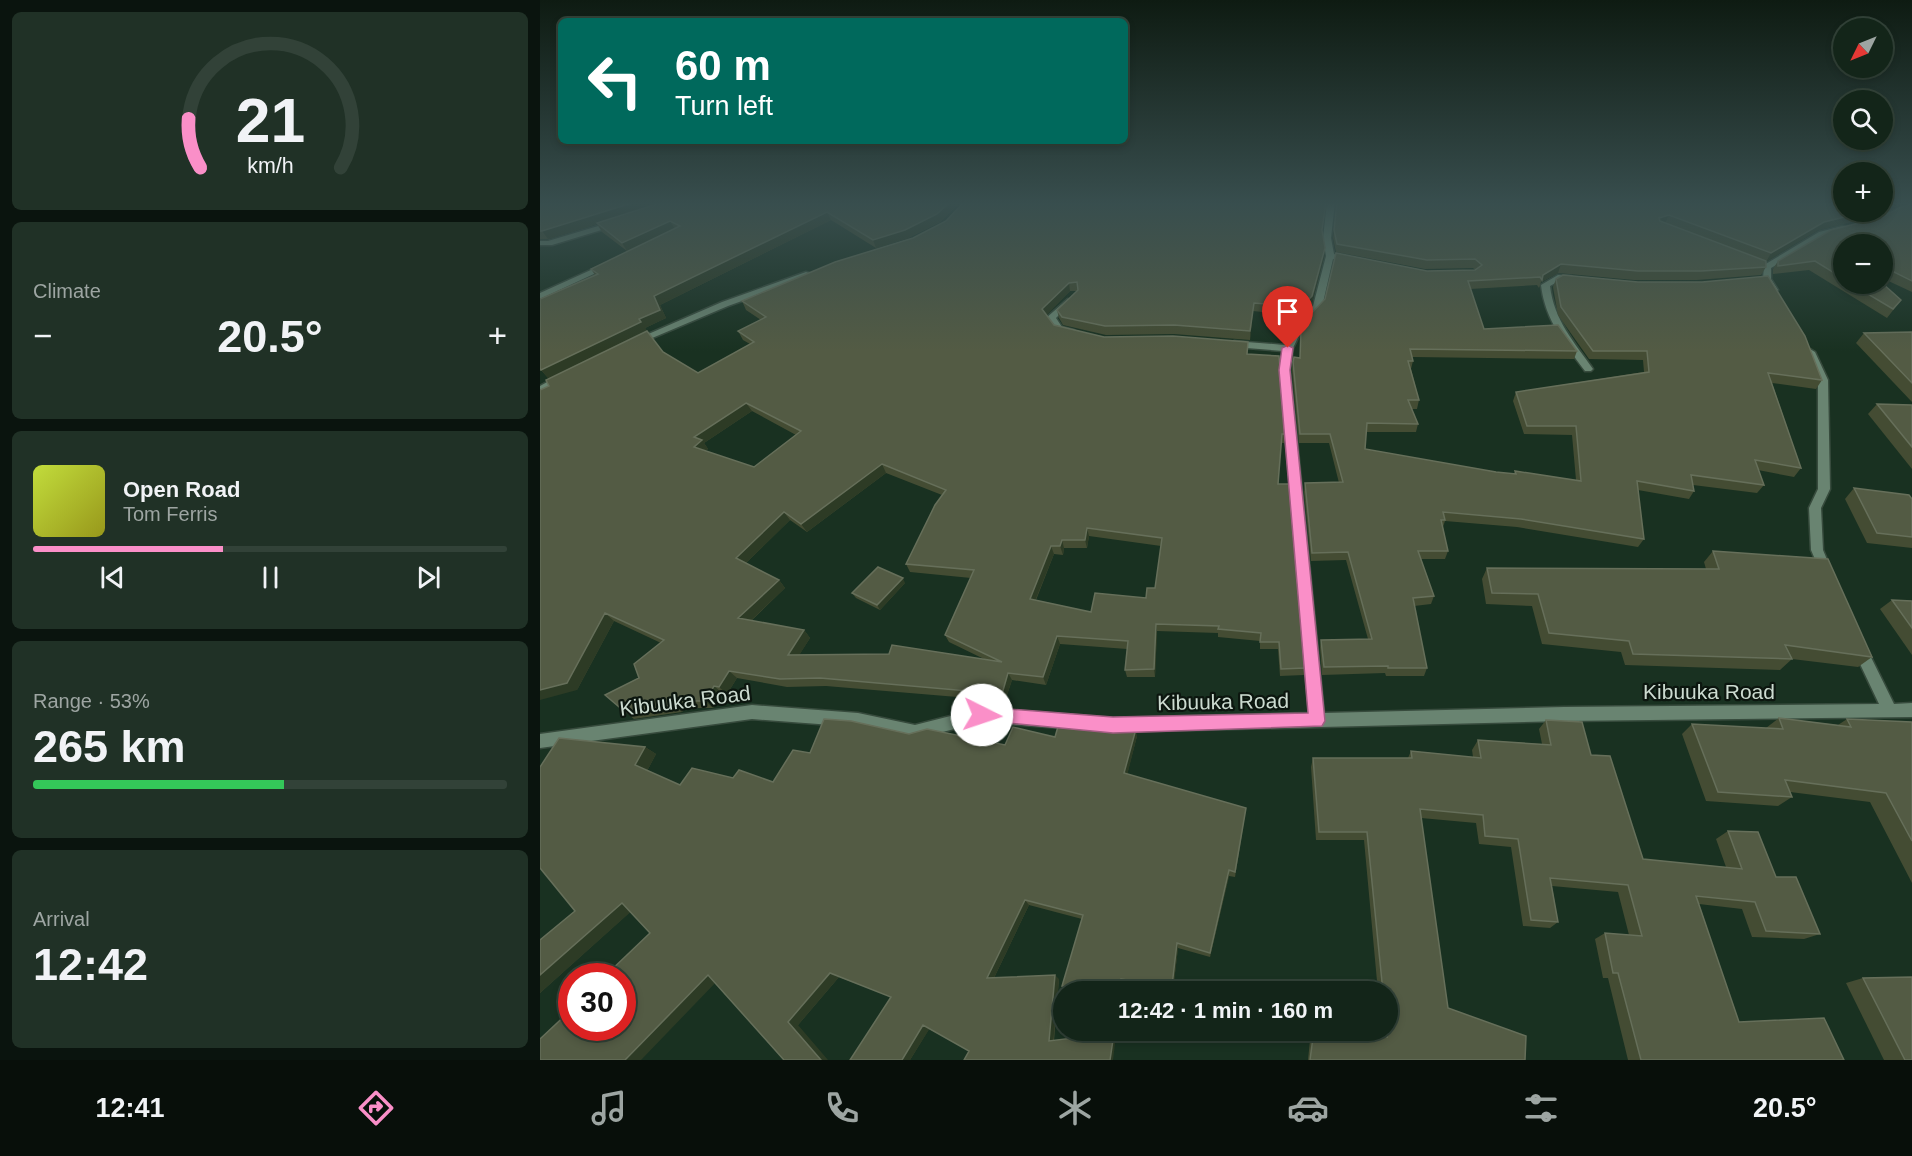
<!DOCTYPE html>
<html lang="en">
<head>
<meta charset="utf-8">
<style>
  :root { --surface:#132519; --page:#203126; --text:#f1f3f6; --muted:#9da5a2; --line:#324238; --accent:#fa8fc8 }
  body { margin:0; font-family:Arial,sans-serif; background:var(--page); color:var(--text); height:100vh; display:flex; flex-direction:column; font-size:22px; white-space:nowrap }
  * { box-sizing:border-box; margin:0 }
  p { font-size:20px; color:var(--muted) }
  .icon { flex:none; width:33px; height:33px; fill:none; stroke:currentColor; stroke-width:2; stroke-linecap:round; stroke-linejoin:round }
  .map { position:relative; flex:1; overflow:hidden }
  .details { display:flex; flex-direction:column; gap:12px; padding:12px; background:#0a140e; width:540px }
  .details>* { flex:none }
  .hud { position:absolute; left:18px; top:18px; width:570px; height:126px; border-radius:9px; box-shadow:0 3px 9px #0003,0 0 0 2px var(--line); background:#00695c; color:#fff; overflow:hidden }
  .needle { width:39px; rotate:227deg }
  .buttons { position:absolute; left:1293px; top:18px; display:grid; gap:12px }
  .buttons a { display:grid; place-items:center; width:60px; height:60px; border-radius:50%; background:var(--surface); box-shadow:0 3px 9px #0003,0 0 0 2px var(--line); font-size:30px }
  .speed { position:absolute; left:18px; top:963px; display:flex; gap:12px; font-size:30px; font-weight:700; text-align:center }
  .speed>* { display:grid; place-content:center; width:78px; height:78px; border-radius:50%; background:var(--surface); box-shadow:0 3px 9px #0003,0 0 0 2px var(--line); line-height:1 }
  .speed .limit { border:9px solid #d22; background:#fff; color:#111 }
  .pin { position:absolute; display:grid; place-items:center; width:51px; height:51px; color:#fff; margin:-62px -26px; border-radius:50% 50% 50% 0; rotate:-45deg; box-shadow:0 0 6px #0007 }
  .pin .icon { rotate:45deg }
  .me { position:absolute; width:66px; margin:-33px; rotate:94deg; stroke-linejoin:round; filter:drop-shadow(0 0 4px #0008) }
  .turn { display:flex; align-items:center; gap:21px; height:126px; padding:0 18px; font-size:27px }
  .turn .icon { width:78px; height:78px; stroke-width:2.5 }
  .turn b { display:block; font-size:42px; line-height:51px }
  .big { font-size:45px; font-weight:700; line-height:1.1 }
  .details .widget { flex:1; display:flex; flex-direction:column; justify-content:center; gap:9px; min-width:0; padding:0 21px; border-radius:9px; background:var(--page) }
  .details .dial { align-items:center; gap:0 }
  .dial svg { height:156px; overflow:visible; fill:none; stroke:var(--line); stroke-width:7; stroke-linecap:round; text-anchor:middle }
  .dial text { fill:var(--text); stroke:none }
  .song { display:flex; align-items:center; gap:18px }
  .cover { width:72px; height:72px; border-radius:9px; background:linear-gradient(135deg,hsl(70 70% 55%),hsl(60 70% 35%)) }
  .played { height:6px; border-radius:3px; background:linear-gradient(90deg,var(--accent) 40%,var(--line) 40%) }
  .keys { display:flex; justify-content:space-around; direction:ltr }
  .heat { display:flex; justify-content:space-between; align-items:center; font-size:33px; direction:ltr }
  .charge { height:9px; border-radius:4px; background:linear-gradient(90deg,#34c759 53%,var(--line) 0) }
  .trip { position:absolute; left:513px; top:981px; width:345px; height:60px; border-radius:30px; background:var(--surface); box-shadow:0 3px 9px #0003,0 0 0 2px var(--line); font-weight:700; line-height:60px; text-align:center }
  .tabs { display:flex; height:96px; justify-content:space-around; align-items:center; background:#080f0a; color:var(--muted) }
  .tabs .icon { width:42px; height:42px }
  .tabs .selected { color:var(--accent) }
  .tabs b { font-size:27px; color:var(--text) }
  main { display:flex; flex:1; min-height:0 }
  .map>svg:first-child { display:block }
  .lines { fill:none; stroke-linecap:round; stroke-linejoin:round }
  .minor-casing { stroke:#374b3d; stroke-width:3 }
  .minor { fill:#698471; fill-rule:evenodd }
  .wall { fill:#444c33; fill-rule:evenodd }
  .shaded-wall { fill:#2d3b25 }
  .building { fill:#535b44; stroke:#666f5a; stroke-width:1.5; fill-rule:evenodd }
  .route { fill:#fa8fc8; stroke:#a25d82; stroke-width:1.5 }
  .labels { text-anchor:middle; stroke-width:4.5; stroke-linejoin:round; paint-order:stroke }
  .near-street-label { font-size:21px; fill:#ccdbd0; stroke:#0c160f }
</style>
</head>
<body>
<main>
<section class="details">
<div class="widget dial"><svg viewBox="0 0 100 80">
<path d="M14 69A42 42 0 1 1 86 69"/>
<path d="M14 69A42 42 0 0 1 8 44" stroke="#fa8fc8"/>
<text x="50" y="56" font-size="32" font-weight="700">21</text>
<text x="50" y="72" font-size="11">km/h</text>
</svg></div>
<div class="widget"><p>Climate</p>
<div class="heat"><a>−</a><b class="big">20.5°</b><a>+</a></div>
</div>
<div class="widget">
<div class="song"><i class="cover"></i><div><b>Open Road</b><p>Tom Ferris</p></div></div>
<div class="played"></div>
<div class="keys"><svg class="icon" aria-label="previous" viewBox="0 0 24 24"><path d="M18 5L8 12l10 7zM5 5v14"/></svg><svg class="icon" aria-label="pause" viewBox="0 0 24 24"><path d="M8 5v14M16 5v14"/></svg><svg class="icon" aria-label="next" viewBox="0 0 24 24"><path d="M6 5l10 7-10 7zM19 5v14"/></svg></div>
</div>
<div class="widget"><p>Range · 53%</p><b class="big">265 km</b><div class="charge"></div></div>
<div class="widget"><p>Arrival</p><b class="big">12:42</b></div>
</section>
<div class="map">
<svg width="1372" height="1060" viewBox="0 0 1372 1060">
  <rect width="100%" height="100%" fill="#193121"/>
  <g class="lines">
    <defs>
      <g id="minor">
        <polygon points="787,202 795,202 791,238 794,254 802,257 798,260 793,259 782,307 764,325 753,348 750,370 784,713 1024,707 1339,704 1312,647 1314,643 1319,641 1324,643 1354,704 1372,703 1372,717 1024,721 573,732 442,722 375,739 318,727 212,719 0,748 0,734 212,705 318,713 375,725 442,708 573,718 769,713 740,370 743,351 694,347 689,344 694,341 745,345 757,322 773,306 786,256 783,238"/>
        <polygon points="1372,204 1372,209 1326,225 1319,223"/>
        <polygon points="75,221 79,223 78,225 12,245 0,245 0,241 8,241"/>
        <polygon points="1303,226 1307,228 1306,230 1285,236 1231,268 1231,279 1238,290 1231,292 1223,279 1224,265 1279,232"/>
        <polygon points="64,264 71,266 0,299 0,293"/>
        <polygon points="266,272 269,273 269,277 188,306 98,344 92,344 90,342 182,302"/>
        <path d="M 1018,275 L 1031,276 L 1035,279 L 1031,282 L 1019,281 L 1010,286 C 1014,320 1034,342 1053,369 L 1051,371 L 1045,371 C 1025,344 1005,320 1001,285 Z"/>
        <polygon points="528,299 532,302 516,318 522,327 534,330 536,332 531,335 516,331 506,318"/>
        <polygon points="1270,349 1275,352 1288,380 1290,489 1281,508 1283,550 1293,574 1291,578 1283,578 1271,550 1269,508 1278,489 1278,380 1265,352"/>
        <polygon points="20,375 25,378 24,380 0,393 0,386"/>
      </g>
    </defs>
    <use href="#minor" class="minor-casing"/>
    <use href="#minor" class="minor"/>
  </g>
  <g class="wall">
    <polygon points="0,202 420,202 400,222 368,238 336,248 291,220 120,305 126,318 105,328 107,331 9,379 1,370 0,371 0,299 55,275 51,269 111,240 87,251 62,232 57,224 8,239 0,239"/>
    <path d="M 787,202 L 782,231 L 784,256 L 771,305 L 760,316 L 713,311 L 710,340 L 634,334 L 566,335 L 523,325 L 519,318 L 517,310 L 538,291 L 530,291 L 506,315 L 514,325 L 564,337 L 708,354 L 745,434 L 744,443 L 741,443 L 738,484 L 765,668 L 764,675 L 740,676 L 738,649 L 720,649 L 720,641 L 678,637 L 678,633 L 617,631 L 615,677 L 587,677 L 585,670 L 587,649 L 520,644 L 506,685 L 472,680 L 465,701 L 286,686 L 247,687 L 197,678 L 187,694 L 182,693 L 173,708 L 145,708 L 142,712 L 94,719 L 85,712 L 99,678 L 121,643 L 74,621 L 37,690 L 123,352 L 158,373 L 210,344 L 203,340 L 198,331 L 221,320 L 206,310 L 202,301 L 373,238 L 406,221 ZM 212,411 L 256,435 L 214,467 L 165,451 L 168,449 L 164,443 ZM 346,473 L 402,495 L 366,564 L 370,572 L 431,578 L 405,635 L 409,642 L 444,659 L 259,655 L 270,638 L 264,630 L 211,621 L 245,588 L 239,580 L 206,563 L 250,520 L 267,532 ZM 549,536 L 621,546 L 615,588 L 606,598 L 551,612 L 496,600 L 514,554 L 523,555 L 524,548 L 547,548 Z"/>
    <polygon points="797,202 1304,212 1339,212 1330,217 1278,230 1226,261 1226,267 1221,275 1157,280 1094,280 1018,273 1001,282 999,288 997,285 930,289 944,329 1037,351 1034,359 872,357 873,361 871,369 879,400 877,409 872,409 878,424 876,432 826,432 825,449 956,472 974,474 975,471 1036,480 1032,435 984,434 973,401 976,392 1104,372 1103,360 1049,359 1018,315 1013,287 1016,279 1282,380 1276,389 1232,383 1261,468 1254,477 1218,470 1224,485 1217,493 1153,485 1154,491 1149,499 1098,490 1104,539 1098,547 977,527 905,521 903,527 908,551 905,559 881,559 894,596 891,604 874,606 887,668 884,676 846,676 845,673 782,675 780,647 781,640 828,639 806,560 771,561 764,492 765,483 799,483 789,443 759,443 752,370 753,362 760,358 761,329 887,271 935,270 933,268 885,269 796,252 793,238"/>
    <polygon points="1372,204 1372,292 1342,278 1342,244 1304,244 1304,284 1342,284 1361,300 1347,318 1269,270 1233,274 1233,269 1238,261"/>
    <polygon points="1372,332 1372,402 1316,343 1324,333"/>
    <polygon points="1337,404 1372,405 1372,469 1328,414"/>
    <polygon points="1314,488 1372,499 1372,548 1327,543 1305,499"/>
    <polygon points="1173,551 1332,657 1318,667 1252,659 1240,670 1085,665 1081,652 1002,644 992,606 946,604 942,579 947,568 1166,569 1164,562"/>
    <polygon points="365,583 340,610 316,598 312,593"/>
    <polygon points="1352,600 1372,601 1372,655 1340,609"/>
    <polygon points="1239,718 1298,725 1307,719 1372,722 1372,883 1330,802 1250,792 1252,797 1238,806 1166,801 1142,734 1152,724 1226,728"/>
    <polygon points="1006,720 1051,755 1103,859 1186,867 1176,839 1188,831 1236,877 1280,934 1264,939 1212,937 1202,909 1159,904 1199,1022 1304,1060 1088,1060 1068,978 1063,978 1055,939 1065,933 1089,935 1078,892 1012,886 1018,922 1010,928 983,926 971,847 939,844 936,823 881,818 908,1008 985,1060 768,1060 771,1030 821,1030 842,1036 842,1030 848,1030 848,992 838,992 824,840 776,840 771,767 773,758 868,758 871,751 933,757 932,750 938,740 1002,744 999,729"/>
    <polygon points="369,734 465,745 515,737 597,736 587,774 706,808 695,877 689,876 670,957 638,948 633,990 583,983 582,992 545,992 525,990 522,986 542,919 489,905 454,978 519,979 514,1041 576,1036 429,1051 389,1029 370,1060 310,1060 351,997 299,977 258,1025 175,983 110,933 90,912 0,993 0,940 35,911 105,747 116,754 107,771 140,785 193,778 233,782 270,753"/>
    <polygon points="1323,978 1372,1060 1344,1060 1306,983"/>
  </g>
  <g class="shaded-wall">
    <polygon points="95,202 113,202 115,206 8,239 2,231"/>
    <polygon points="410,202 420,202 400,222 368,238 336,248 333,240"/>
    <polygon points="1347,202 1369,202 1346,208 1342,210 1342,205"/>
    <polygon points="287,212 291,220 120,305 126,318 105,328 107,331 9,379 1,370 0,371 0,364 114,296"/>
    <polygon points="1325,212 1339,212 1330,217 1278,230 1226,262 1231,253 1284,222"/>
    <polygon points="1129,215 1125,223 1115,226 1119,218"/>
    <polygon points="130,221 135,229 87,251 82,243"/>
    <polygon points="785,248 784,256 771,305 760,316 761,307"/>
    <polygon points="1021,264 1018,273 1001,282 1003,275"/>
    <polygon points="529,283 530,291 504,318 502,309"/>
    <polygon points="714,303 713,311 710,340 710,331"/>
    <polygon points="206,403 212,411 164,443 168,449 160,455 154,447 154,437"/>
    <polygon points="342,464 346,473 267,532 261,524"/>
    <polygon points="244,512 250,520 203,566 196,558"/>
    <polygon points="547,528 549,536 547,548 545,540"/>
    <polygon points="522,540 524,548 523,555 520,546"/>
    <polygon points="511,546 514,554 493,606 490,599"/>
    <polygon points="363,578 365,583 340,610 337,605"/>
    <polygon points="239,580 245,588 205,626 198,618"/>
    <polygon points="65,613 74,621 37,690 0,700 0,690"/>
    <polygon points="616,624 617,631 615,677 614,669"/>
    <polygon points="264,630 270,638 255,662 248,655"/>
    <polygon points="517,636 520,644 506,685 503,677"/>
    <polygon points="189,671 197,678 187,694 179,687"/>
    <polygon points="468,673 472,680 465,701 462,694"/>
    <polygon points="174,686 182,693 173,708 165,701"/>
    <polygon points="137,701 145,708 142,712 133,705"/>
    <polygon points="596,729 597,736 586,780 584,773"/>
    <polygon points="105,747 116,754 106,773 95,765"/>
    <polygon points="706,808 705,815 695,877 695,872"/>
    <polygon points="689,870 689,876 670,957 670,953"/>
    <polygon points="485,900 489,905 452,982 447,978"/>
    <polygon points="82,903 95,908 0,993 0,975"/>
    <polygon points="637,943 638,948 633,990 632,986"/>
    <polygon points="290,973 299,977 258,1025 288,1060 281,1060 248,1022"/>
    <polygon points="168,975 179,979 101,1060 85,1060"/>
    <polygon points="515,975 519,979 513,1044 509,1041"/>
    <polygon points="581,979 583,983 582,992 580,992 579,990"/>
    <polygon points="383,1025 390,1028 370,1060 362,1060"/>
    <polygon points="574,1033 576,1036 573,1060 570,1060"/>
  </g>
  <g class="building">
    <polygon points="0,202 95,202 2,231 0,231"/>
    <polygon points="119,202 410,202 397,214 365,230 333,240 287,212 114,296 120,310 99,319 101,322 1,370 0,368 0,299 58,274 51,269 140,226 130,221 82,243 57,223 120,203"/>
    <path d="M 424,202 L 786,202 L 782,230 L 785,248 L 772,296 L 761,307 L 714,303 L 710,331 L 634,325 L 565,326 L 522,317 L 517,310 L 538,290 L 537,282 L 529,283 L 502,309 L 514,325 L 564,337 L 633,336 L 708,342 L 707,354 L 739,356 L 745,434 L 742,434 L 738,484 L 749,484 L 765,668 L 741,669 L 739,642 L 720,642 L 721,633 L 678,629 L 679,626 L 616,624 L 614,669 L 585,670 L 588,641 L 517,636 L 503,677 L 468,673 L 462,694 L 280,678 L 240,679 L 189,671 L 179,687 L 174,686 L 165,701 L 137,701 L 133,705 L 85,712 L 65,695 L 99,678 L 94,664 L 124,640 L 65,613 L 27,683 L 0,690 L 0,390 L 9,386 L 6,380 L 107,331 L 123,352 L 158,373 L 214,342 L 198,331 L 226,317 L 202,301 L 295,262 L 373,238 L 406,221 ZM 206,403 L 261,431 L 214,467 L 154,447 L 162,440 L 154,437 ZM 342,464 L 406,490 L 395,505 L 366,564 L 434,570 L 405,635 L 462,662 L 352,645 L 349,654 L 248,655 L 264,630 L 198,618 L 239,580 L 196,558 L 244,512 L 261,524 ZM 547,528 L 622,538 L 615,588 L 607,588 L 606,598 L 555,593 L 551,612 L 490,599 L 511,546 L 520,546 L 522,540 L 545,540 Z"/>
    <polygon points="797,202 1304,202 1304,212 1325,212 1284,222 1231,253 1129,215 1119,218 1120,221 1226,261 1226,267 1161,271 1098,271 1021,264 1003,275 1002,280 1000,277 928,281 944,329 1018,325 1037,351 870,349 873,361 868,361 879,400 868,400 878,424 827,423 825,449 956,472 976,474 975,471 1041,481 1036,426 987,426 976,392 1109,372 1107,351 1053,351 1021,307 1016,279 1023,275 1098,282 1162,282 1228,276 1265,336 1282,380 1228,373 1261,468 1215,460 1224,485 1151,475 1154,491 1097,481 1104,539 981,519 903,512 905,520 901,520 908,551 878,551 894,596 873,598 887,668 848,668 848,666 784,667 781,640 832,639 808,552 772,553 765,483 803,482 790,434 760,434 753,362 754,357 760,358 761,329 767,318 785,299 796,253 887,271 935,270 942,265 935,259 887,260 797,244 794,230"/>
    <polygon points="1372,204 1372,281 1342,266 1342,244 1304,244 1304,279 1275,261 1238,266 1238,261 1291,230 1343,217 1359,208"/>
    <polygon points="1342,283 1361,300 1353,309 1311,284"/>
    <polygon points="1372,332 1372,383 1324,333"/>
    <polygon points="1337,404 1372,405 1372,447"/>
    <polygon points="1314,488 1369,495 1372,499 1372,537 1337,533"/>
    <polygon points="1173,551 1288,559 1332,657 1245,645 1252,659 1093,654 1089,641 1009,633 998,594 952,593 947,568 1179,569"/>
    <polygon points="338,567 363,578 337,605 312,593"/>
    <polygon points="1352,600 1372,601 1372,628"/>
    <polygon points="1239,718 1311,727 1307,719 1372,722 1372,841 1346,793 1245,780 1252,797 1178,792 1152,724 1243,729"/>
    <polygon points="284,719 311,721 369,734 387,729 465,745 473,727 515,737 519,723 596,729 584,773 706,808 695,872 689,870 670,953 637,943 632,986 581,979 579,990 522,986 543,915 485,900 447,978 515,975 509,1041 574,1033 570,1060 424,1060 429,1051 383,1025 362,1060 310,1060 351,997 290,973 248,1022 281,1060 244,1060 168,975 85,1060 0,1060 0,1039 32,1009 32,1028 82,1028 82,976 65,976 110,933 82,903 0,975 0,940 35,911 0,868 0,767 19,738 105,747 95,765 140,785 152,768 193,778 199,770 233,782 253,750 270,753"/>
    <polygon points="1006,720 1042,722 1051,755 1070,756 1103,859 1202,869 1188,831 1218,832 1236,877 1256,877 1280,934 1226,931 1215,902 1156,896 1199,1022 1284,1018 1304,1060 1101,1060 1078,973 1073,973 1065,933 1102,936 1088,885 1010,878 1018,922 991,920 978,839 945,836 943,815 880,809 908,1008 986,1036 985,1060 770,1060 774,1030 821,1030 847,1037 846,1030 848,1030 848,992 843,992 827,832 779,832 773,758 872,758 871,751 941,758 938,740 1011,745"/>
    <polygon points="1372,977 1372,1060 1365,1060 1323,978"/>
  </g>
  <linearGradient id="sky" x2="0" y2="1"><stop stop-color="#0e1b12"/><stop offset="0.58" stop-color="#384e4e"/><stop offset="1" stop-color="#384e4e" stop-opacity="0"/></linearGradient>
  <rect width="1372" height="351" fill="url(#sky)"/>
  <polygon class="route" points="748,345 753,348 750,370 785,721 782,726 573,733 436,720 434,715 436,710 442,707 573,717 768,713 739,370 742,348"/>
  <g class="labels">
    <g class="near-street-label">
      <text x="1169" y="699">Kibuuka Road</text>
      <text transform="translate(145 701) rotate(-7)" y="7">Kibuuka Road</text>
      <text transform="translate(683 702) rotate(-1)" y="7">Kibuuka Road</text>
    </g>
  </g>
</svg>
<div class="buttons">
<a><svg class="needle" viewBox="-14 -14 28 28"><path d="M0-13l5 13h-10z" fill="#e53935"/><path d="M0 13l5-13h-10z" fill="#9da5a2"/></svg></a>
<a><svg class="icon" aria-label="search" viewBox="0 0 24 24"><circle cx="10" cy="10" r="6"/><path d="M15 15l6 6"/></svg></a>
<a>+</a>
<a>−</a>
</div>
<div class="speed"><div class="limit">30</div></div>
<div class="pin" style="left:748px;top:348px;background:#d93025"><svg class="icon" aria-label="arrive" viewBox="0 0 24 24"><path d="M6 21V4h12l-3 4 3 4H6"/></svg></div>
<svg class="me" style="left:442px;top:715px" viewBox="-20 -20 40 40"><circle r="19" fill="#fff"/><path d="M0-13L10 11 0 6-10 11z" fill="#fa8fc8"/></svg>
<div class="trip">12:42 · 1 min · 160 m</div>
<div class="hud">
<div class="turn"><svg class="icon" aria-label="left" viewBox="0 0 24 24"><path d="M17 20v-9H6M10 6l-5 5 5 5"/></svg><div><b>60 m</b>Turn left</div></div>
</div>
</div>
</main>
<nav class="tabs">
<b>12:41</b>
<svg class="icon selected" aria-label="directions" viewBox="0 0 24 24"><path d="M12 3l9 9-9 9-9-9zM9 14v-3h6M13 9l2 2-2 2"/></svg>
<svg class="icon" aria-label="music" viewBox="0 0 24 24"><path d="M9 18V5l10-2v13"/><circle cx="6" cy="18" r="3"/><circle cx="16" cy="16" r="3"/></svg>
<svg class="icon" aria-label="phone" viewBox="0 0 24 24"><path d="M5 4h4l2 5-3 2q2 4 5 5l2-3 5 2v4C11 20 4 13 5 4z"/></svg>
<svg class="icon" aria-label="climate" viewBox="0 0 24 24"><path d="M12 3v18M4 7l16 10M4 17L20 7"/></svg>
<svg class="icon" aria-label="car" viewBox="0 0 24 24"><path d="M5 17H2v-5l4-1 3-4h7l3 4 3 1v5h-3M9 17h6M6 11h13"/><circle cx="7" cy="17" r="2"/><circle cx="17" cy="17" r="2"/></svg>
<svg class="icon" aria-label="filters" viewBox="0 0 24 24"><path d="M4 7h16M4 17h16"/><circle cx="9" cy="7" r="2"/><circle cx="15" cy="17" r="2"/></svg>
<b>20.5°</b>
</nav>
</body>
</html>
